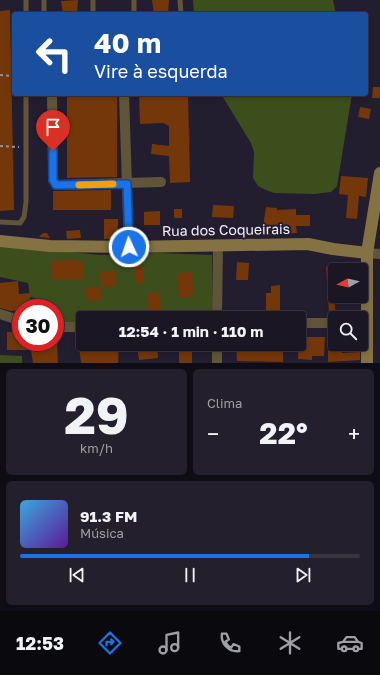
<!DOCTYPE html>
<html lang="pt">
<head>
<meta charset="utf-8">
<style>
  :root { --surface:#1a1624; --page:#231f2c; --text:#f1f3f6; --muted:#9f9fa6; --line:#383541; --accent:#1a73e8 }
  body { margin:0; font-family:"Golos Text",sans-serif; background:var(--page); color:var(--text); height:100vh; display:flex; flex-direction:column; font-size:15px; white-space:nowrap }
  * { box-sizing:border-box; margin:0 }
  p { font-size:13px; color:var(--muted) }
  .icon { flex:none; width:22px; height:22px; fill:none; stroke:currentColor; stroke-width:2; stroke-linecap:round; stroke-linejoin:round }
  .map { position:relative; height:363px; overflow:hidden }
  .side { display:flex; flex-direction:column; gap:6px; padding:6px; background:#0e0c14; flex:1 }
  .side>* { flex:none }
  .top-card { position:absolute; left:12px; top:12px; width:356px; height:84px; border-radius:4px; box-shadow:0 2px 6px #0003,0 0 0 1px var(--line); background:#1a4fa0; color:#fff; overflow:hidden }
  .needle { width:26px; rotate:262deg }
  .tools { position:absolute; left:328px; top:263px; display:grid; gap:8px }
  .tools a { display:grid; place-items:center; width:40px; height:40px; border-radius:4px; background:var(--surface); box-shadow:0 2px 6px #0003,0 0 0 1px var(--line); font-size:20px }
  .speed { position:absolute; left:12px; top:299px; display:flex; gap:8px; font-size:20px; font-weight:700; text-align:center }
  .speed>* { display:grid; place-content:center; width:52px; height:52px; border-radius:50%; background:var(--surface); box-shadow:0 2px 6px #0003,0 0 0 1px var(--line); line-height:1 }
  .speed .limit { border:6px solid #d22; background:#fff; color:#111 }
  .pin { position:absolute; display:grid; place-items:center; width:34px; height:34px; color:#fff; margin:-41px -17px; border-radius:50% 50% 50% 0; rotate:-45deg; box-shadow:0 0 4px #0007 }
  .pin .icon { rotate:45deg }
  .me { position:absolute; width:44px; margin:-22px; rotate:357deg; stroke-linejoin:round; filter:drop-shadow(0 0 3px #0008) }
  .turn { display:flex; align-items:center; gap:14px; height:84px; padding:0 16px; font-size:18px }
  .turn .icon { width:52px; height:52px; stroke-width:2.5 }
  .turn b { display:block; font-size:28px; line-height:34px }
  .big { font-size:30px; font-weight:700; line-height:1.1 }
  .side .tile { flex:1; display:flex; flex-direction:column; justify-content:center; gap:6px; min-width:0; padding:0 14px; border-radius:6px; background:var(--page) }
  .side .dial { align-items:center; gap:0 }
  .dial b { font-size:52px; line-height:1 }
  .song { display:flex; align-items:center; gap:12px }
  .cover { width:48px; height:48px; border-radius:6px; background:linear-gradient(135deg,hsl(200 70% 55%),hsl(270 70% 35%)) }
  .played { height:4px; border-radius:2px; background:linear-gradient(90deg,var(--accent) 85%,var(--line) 85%) }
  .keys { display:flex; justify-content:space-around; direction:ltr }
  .heat { display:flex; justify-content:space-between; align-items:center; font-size:22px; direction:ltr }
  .side .tiles { flex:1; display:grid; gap:6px; grid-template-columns:1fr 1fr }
  .tile:last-child { grid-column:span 2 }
  .trip { position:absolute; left:76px; top:311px; width:230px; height:40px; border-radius:4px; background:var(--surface); box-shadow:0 2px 6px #0003,0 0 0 1px var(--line); font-weight:700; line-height:40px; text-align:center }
  .tabs { display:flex; height:64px; justify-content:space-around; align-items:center; background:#0a090e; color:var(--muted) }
  .tabs .icon { width:28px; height:28px }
  .tabs .selected { color:var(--accent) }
  .tabs b { font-size:18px; color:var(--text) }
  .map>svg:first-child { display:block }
  .green { fill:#3d4e1d }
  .building { fill:#74370a }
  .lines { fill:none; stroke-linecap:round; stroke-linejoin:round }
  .path { stroke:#95919f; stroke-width:2; stroke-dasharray:3 3; stroke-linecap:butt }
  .lane { stroke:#605538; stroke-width:5 }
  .street { stroke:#605538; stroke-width:10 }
  .secondary { stroke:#847243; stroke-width:12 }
  .route-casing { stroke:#114b97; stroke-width:10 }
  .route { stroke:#1a73e8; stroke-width:7 }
  .slow { stroke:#f59e0b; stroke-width:7 }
  .labels { text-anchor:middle; stroke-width:4; stroke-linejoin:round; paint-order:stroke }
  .street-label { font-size:14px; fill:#f6f3fe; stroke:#231d30 }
</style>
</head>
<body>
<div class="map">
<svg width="380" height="363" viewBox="0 0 380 363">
  <rect width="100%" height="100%" fill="#231d30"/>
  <g class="green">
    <polygon points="193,0 333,0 336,14 194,14"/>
    <polygon points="221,94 352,94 337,186 331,192 314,194 274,193 266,190 258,186 253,178 254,152 251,143"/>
    <polygon points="0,245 100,255 158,253 212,255 212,318 83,318 83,323 55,323 55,308 48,308 48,300 30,297 28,283 0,277"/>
    <polygon points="0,355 22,356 22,363 0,363"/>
  </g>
  <g class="building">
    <polygon points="78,0 77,14 63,14 61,1"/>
    <polygon points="152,0 169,0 168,14 154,14"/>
    <polygon points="10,10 14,210 0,211 0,11"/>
    <polygon points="373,87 380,87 380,98 372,98"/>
    <polygon points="67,94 117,94 117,177 67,178"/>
    <polygon points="139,94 188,94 190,182 170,183 169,156 151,154 152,144 169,146 169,126 163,123 140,124"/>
    <polygon points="360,107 371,109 369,119 358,117"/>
    <polygon points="341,176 368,178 366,197 359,196 357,219 346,218 348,195 339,194"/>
    <polygon points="111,190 111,210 53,210 53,191"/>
    <polygon points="213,205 234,206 233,218 212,217"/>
    <polygon points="266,207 277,208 277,210 296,209 296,215 310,215 310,226 296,226 297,233 265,235 264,220"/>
    <rect x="174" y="209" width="8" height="9"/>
    <polygon points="160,211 160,225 144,225 144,212"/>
    <rect x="104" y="219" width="14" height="20"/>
    <polygon points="80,230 81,238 67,239 66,231"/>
    <polygon points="43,233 47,233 50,238 39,237"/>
    <polygon points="70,260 84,262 84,280 51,279 51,261"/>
    <polygon points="237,262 249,263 248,280 236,280"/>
    <polygon points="134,266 143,266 143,283 135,283"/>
    <polygon points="326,267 335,267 335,313 329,313"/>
    <polygon points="116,271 116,286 101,287 100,272"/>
    <polygon points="192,272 194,296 179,298 177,273"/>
    <polygon points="18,281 19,294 30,293 30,308 18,308 18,310 11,311 0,308 0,283"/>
    <polygon points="280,285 280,311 266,311 266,293 271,293 271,286"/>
    <polygon points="101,287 102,300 87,301 86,288"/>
    <polygon points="160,292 161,313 149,314 147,293"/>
    <polygon points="7,332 21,332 21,342 57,342 58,363 33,363 31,350 7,350"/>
    <polygon points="299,337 325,337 324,356 312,356 312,360 298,359"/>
    <polygon points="104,344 119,344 118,363 81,363 79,347"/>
    <polygon points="145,344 146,346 157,345 158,358 139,360 137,346"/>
    <polygon points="236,344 283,344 283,362 237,361"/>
    <rect x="179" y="347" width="13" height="16"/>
    <polygon points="328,351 342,351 342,353 360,352 360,360 328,362"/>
  </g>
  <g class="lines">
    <g class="path">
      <polyline points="0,75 14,76"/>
      <polyline points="0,146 19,147"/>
    </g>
    <g class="lane">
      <polyline points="44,0 44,14"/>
      <polyline points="93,0 93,14"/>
      <polyline points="134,0 134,14"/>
      <polyline points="180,0 181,14"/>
      <polyline points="26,14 26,0"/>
      <polyline points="0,222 20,223 24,217 26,202 26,94"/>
    </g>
    <g class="street">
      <polyline points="52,94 53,180 56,185 161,182"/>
      <polyline points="124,94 129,247"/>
      <polyline points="367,253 380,254"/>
      <polyline points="0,314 21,321"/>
      <polyline points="217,318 218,245"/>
      <polyline points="299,323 335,323"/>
      <polyline points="55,327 83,327"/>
      <polyline points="217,363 217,344"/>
    </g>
    <g class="secondary">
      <polyline points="0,241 50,246 129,247 308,244 333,249 367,253"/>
      <polyline points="367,363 367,253 380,173"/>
    </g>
  </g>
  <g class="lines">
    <defs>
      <polyline id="route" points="53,151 53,180 56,185 127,184 129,247"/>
    </defs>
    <use href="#route" class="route-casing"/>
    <use href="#route" class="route"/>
    <polyline class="slow" points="79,185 113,184"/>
  </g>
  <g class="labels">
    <g class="street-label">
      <text transform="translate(226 230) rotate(-1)" y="5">Rua dos Coqueirais</text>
    </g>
  </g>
</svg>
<div class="tools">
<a><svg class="needle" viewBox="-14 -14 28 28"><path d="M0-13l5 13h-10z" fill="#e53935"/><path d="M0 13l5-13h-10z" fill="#9f9fa6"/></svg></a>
<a><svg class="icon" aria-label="search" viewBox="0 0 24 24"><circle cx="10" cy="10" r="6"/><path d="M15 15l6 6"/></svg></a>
</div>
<div class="speed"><div class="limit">30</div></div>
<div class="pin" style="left:53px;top:151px;background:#d93025"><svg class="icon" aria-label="arrive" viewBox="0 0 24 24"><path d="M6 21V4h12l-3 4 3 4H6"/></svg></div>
<svg class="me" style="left:129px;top:247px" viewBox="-20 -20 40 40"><circle r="17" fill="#1a73e8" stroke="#fff" stroke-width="3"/><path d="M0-11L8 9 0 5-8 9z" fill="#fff"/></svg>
<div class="trip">12:54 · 1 min · 110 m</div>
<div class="top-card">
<div class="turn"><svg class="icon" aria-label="left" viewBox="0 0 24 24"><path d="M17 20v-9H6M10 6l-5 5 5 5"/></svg><div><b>40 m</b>Vire à esquerda</div></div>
</div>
</div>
<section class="side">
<div class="tiles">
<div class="tile dial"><b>29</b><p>km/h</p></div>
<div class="tile"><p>Clima</p>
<div class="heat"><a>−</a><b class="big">22°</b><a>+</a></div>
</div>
<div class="tile">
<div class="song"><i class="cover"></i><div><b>91.3 FM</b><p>Música</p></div></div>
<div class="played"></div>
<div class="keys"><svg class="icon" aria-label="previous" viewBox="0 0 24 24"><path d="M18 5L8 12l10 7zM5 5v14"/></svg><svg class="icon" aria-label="pause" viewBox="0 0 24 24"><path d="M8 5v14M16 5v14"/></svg><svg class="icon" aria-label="next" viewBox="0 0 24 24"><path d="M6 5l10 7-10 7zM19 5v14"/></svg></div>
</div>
</div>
</section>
<nav class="tabs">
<b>12:53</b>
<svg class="icon selected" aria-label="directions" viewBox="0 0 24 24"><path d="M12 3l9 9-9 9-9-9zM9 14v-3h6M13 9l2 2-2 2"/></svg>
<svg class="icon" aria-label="music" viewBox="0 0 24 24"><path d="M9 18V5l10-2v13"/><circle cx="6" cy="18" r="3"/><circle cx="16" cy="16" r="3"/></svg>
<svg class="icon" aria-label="phone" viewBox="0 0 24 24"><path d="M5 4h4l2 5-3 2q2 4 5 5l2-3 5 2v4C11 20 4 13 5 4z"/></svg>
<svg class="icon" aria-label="climate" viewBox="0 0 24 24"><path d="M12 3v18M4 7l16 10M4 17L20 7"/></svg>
<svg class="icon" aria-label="car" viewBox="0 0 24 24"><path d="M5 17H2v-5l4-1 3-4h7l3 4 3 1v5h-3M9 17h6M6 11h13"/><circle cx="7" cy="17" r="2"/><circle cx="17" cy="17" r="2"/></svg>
</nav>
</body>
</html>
